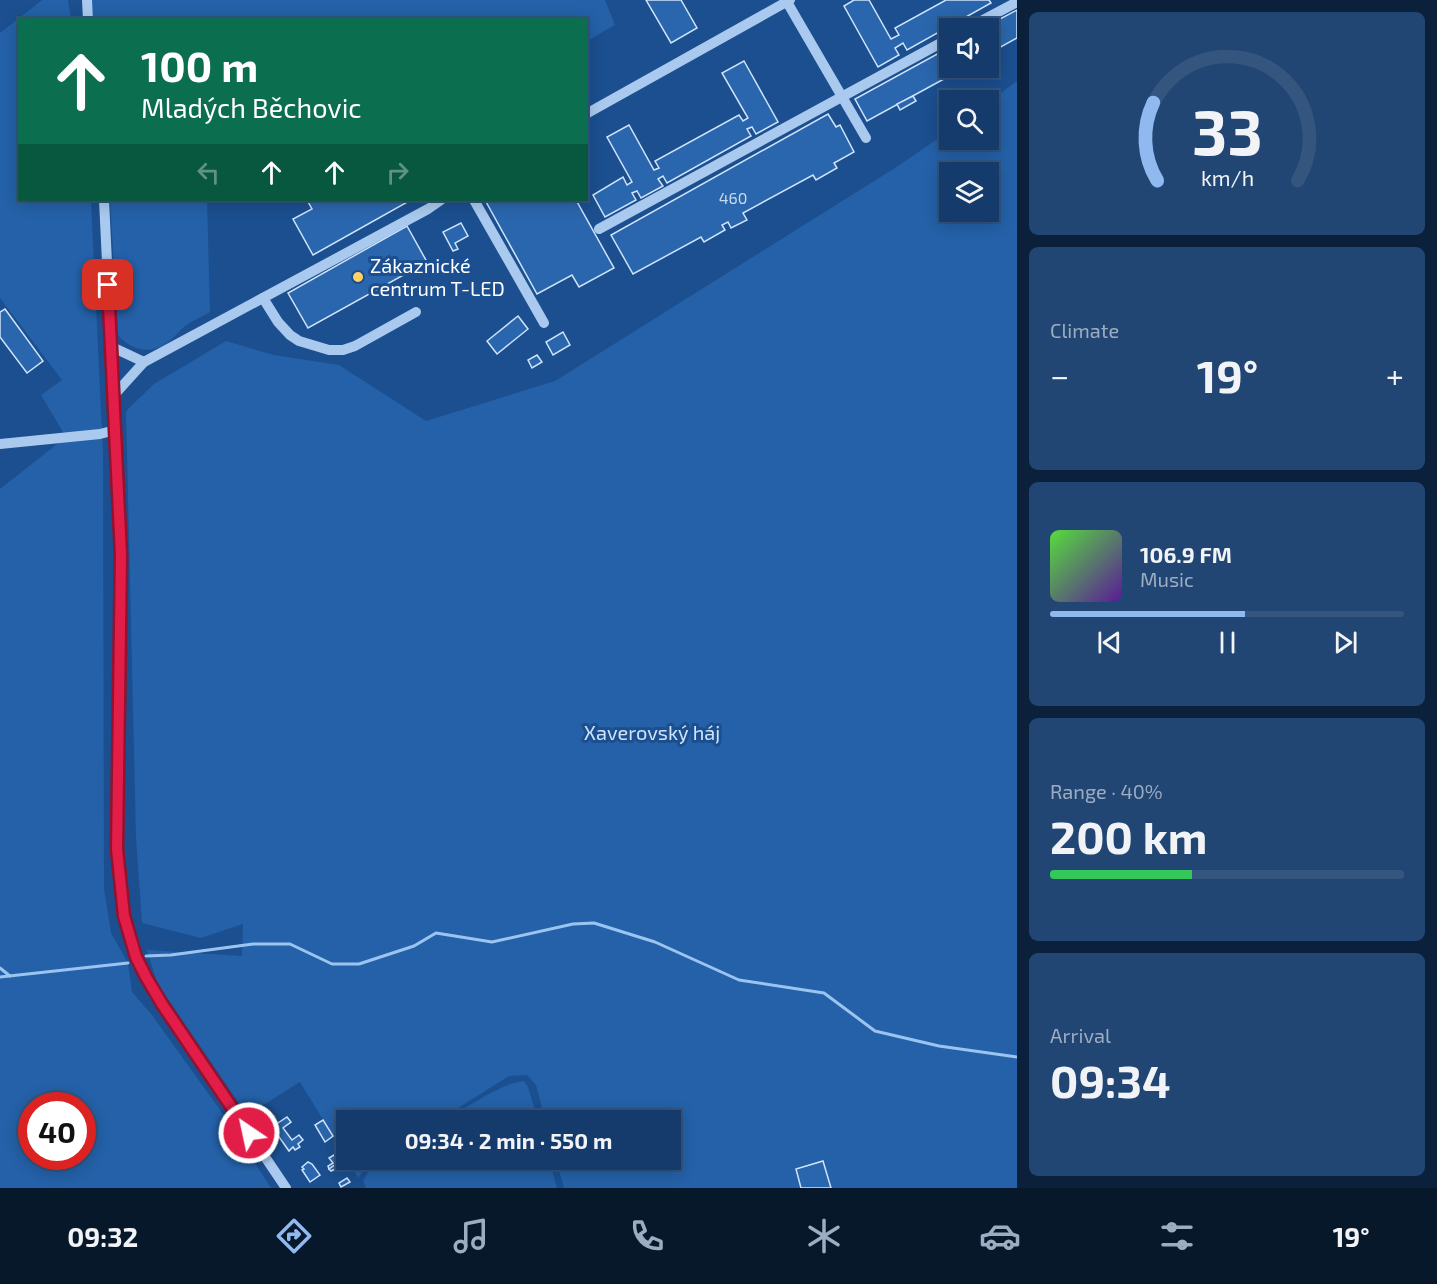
<!DOCTYPE html>
<html lang="en">
<head>
<meta charset="utf-8">
<style>
  :root { --surface:#143b6b; --page:#214673; --text:#f1f3f6; --muted:#9dadc1; --line:#33557e; --accent:#90b9f0 }
  body { margin:0; font-family:"Exo 2",sans-serif; background:var(--page); color:var(--text); height:100vh; display:flex; flex-direction:column; font-size:22px; white-space:nowrap }
  * { box-sizing:border-box; margin:0 }
  p { font-size:20px; color:var(--muted) }
  .icon { flex:none; width:33px; height:33px; fill:none; stroke:currentColor; stroke-width:2; stroke-linecap:round; stroke-linejoin:round }
  .map { position:relative; flex:1; overflow:hidden }
  .side { display:flex; flex-direction:column; gap:12px; padding:12px; background:#0b203b; width:420px }
  .side>* { flex:none }
  .banner { position:absolute; left:18px; top:18px; width:570px; height:183px; border-radius:0px; box-shadow:0 3px 15px #0003,0 0 0 2px var(--line); background:#0b6e4f; color:#fff; overflow:hidden }
  .controls { position:absolute; left:939px; top:18px; display:grid; gap:12px }
  .controls a { display:grid; place-items:center; width:60px; height:60px; border-radius:0px; background:var(--surface); box-shadow:0 3px 15px #0003,0 0 0 2px var(--line); font-size:30px }
  .speed { position:absolute; left:18px; top:1092px; display:flex; gap:12px; font-size:30px; font-weight:700; text-align:center }
  .speed>* { display:grid; place-content:center; width:78px; height:78px; border-radius:50%; background:var(--surface); box-shadow:0 3px 15px #0003,0 0 0 2px var(--line); line-height:1 }
  .speed .limit { border:9px solid #d22; background:#fff; color:#111 }
  .pin { position:absolute; display:grid; place-items:center; width:51px; height:51px; color:#fff; margin:-26px; border-radius:12px; box-shadow:0 3px 9px #0006 }
  .me { position:absolute; width:66px; margin:-33px; rotate:326deg; stroke-linejoin:round; filter:drop-shadow(0 0 4px #0008) }
  .turn { display:flex; align-items:center; gap:21px; height:126px; padding:0 24px; font-size:27px }
  .turn .icon { width:78px; height:78px; stroke-width:2.5 }
  .turn b { display:block; font-size:42px; line-height:51px }
  .lanes { display:flex; align-items:center; height:57px; padding:0 24px; background:#0003; justify-content:center; gap:30px; direction:ltr }
  .lanes .off { opacity:.35 }
  .big { font-size:45px; font-weight:700; line-height:1.1 }
  .side .card { flex:1; display:flex; flex-direction:column; justify-content:center; gap:9px; min-width:0; padding:0 21px; border-radius:9px; background:var(--page) }
  .side .dial { align-items:center; gap:0 }
  .dial svg { height:156px; overflow:visible; fill:none; stroke:var(--line); stroke-width:7; stroke-linecap:round; text-anchor:middle }
  .dial text { fill:var(--text); stroke:none }
  .song { display:flex; align-items:center; gap:18px }
  .cover { width:72px; height:72px; border-radius:9px; background:linear-gradient(135deg,hsl(110 70% 55%),hsl(270 70% 35%)) }
  .played { height:6px; border-radius:3px; background:linear-gradient(90deg,var(--accent) 55%,var(--line) 55%) }
  .keys { display:flex; justify-content:space-around; direction:ltr }
  .heat { display:flex; justify-content:space-between; align-items:center; font-size:33px; direction:ltr }
  .charge { height:9px; border-radius:4px; background:linear-gradient(90deg,#34c759 40%,var(--line) 0) }
  .trip { position:absolute; left:336px; top:1110px; width:345px; height:60px; border-radius:0px; background:var(--surface); box-shadow:0 3px 15px #0003,0 0 0 2px var(--line); font-weight:700; line-height:60px; text-align:center }
  .tab-bar { display:flex; height:96px; justify-content:space-around; align-items:center; background:#08182b; color:var(--muted) }
  .tab-bar .icon { width:42px; height:42px }
  .tab-bar .current { color:var(--accent) }
  .tab-bar b { font-size:27px; color:var(--text) }
  main { display:flex; flex:1; min-height:0 }
  .map>svg:first-child { display:block }
  .green { fill:#2461a8; fill-rule:evenodd }
  .lines { fill:none; stroke-linecap:round; stroke-linejoin:round }
  .stream { stroke:#9cc4f0; stroke-width:3 }
  .building { fill:#2a66ad; stroke:#cfe3fa; stroke-width:1.5 }
  .minor { stroke:#a9c9ee; stroke-width:10 }
  .route-casing { stroke:#92132f; stroke-width:15 }
  .route { stroke:#e11d48; stroke-width:10 }
  .poi-dot { fill:#ffd166; stroke:#1b4f8f; stroke-width:2 }
  .labels { text-anchor:middle; stroke-width:6; stroke-linejoin:round; paint-order:stroke }
  .number-label { font-size:16px; fill:#cad9ea }
  .poi-label { font-size:20px; fill:#fff; stroke:#1b4f8f; text-anchor:start }
  .park-label { font-size:20px; fill:#cfe3fa; stroke:#1b4f8f }
</style>
</head>
<body>
<main>
<div class="map">
<svg width="1017" height="1188" viewBox="0 0 1017 1188">
  <rect width="100%" height="100%" fill="#1b4f8f"/>
  <g class="green">
    <path d="M 42,0 L 68,0 L 71,19 L 20,20 L 20,200 L 91,200 L 103,453 L 104,888 L 111,933 L 128,963 L 132,992 L 152,1015 L 228,1121 L 271,1188 L 0,1188 L 0,489 L 66,437 L 41,395 L 62,380 L 0,298 L 0,33 ZM 32,1106 L 82,1106 L 82,1156 L 32,1156 Z"/>
    <polygon points="91,0 605,0 615,25 587,41 586,20 93,20"/>
    <path d="M 1017,81 L 1017,1188 L 831,1188 L 823,1161 L 797,1169 L 801,1188 L 564,1188 L 556,1160 L 670,1160 L 670,1120 L 545,1120 L 536,1085 L 527,1075 L 509,1076 L 439,1120 L 346,1120 L 346,1157 L 300,1082 L 247,1115 L 157,983 L 147,950 L 242,956 L 243,924 L 201,938 L 142,923 L 136,838 L 126,412 L 129,408 L 154,384 L 226,341 L 274,355 L 339,365 L 426,421 L 555,381 L 898,166 L 949,131 L 950,140 L 988,140 L 989,102 ZM 950,172 L 988,172 L 988,212 L 950,212 Z"/>
    <path d="M 110,200 L 207,200 L 210,312 C 202,317 193,320 185,326 C 179,331 175,337 168,342 C 151,355 131,351 118,335 Z"/>
    <path d="M 524,1081 L 528,1087 L 538,1120 L 446,1120 C 464,1109 503,1082 524,1081 Z"/>
    <polygon points="348,1160 377,1160 366,1167 358,1178"/>
    <polygon points="386,1160 549,1160 557,1188 366,1188 363,1181 368,1172"/>
  </g>
  <g class="lines">
    <g class="stream">
      <polyline points="146,956 171,955 253,944 290,944 332,964 359,964 414,946 436,933 492,942 573,924 594,923 655,942 739,980 824,993 875,1031 939,1046 1017,1057"/>
      <polyline points="0,968 10,976"/>
      <polyline points="0,977 128,963"/>
    </g>
  </g>
  <g class="building">
    <polygon points="646,0 681,0 697,28 671,43"/>
    <polygon points="854,0 869,0 891,39 899,35 895,28 946,0 989,0 991,3 907,50 903,43 895,48 899,55 878,67 844,6"/>
    <polygon points="1017,10 1017,38 988,54 988,28 983,28"/>
    <polygon points="950,47 950,68 964,68 867,121 855,99"/>
    <polygon points="744,61 778,122 756,134 752,127 747,129 751,136 667,183 663,176 658,179 663,186 641,198 637,191 632,193 636,200 605,217 593,195 623,177 627,185 632,182 607,137 629,125 654,170 659,168 655,161 739,115 743,121 748,118 722,73"/>
    <polygon points="913,96 916,101 900,110 897,104"/>
    <polygon points="828,114 836,127 840,125 854,152 834,163 837,168 816,180 813,175 743,213 747,220 731,228 728,222 722,225 725,230 704,242 701,237 633,274 611,235"/>
    <polygon points="307,200 411,200 313,255 293,219 312,209"/>
    <polygon points="485,200 576,200 614,268 579,287 572,275 537,294"/>
    <polygon points="461,223 468,236 455,243 458,249 453,251 443,232"/>
    <polygon points="407,226 427,262 308,328 288,293"/>
    <polygon points="5,309 43,361 27,373 0,337 0,312"/>
    <polygon points="518,316 528,329 497,354 487,341"/>
    <polygon points="563,332 570,345 553,355 546,342"/>
    <polygon points="537,355 542,362 532,368 528,360"/>
    <polygon points="287,1117 291,1122 283,1128 292,1140 299,1135 303,1140 298,1144 300,1147 295,1150 293,1147 289,1151 272,1127"/>
    <polygon points="323,1120 333,1136 325,1142 315,1125"/>
    <polygon points="334,1155 336,1157 339,1155 342,1160 329,1169 328,1166 333,1163 329,1158"/>
    <polygon points="823,1161 831,1188 801,1188 796,1169"/>
    <polygon points="308,1162 312,1164 320,1175 310,1182 302,1170 304,1169 302,1167"/>
    <polygon points="339,1162 342,1166 331,1171 329,1169"/>
    <polygon points="347,1178 350,1182 341,1187 339,1183"/>
  </g>
  <g class="lines">
    <g class="minor">
      <polyline points="87,0 88,20"/>
      <polyline points="787,2 866,138"/>
      <polyline points="968,28 1017,2"/>
      <polyline points="586,114 790,0"/>
      <polyline points="104,200 121,555 117,849 124,916 136,957 162,1004 286,1188"/>
      <polyline points="474,200 544,323"/>
      <polyline points="599,229 950,38"/>
      <polyline points="263,298 278,322 290,335 299,341 329,350 343,350 355,346 416,312"/>
      <polyline points="112,347 144,362"/>
      <polyline points="115,394 144,362 428,209 441,200"/>
      <polyline points="0,444 100,434 115,430"/>
    </g>
  </g>
  <g class="lines">
    <defs>
      <polyline id="route" points="108,285 121,555 117,849 124,916 136,957 146,977 162,1004 249,1133"/>
    </defs>
    <use href="#route" class="route-casing"/>
    <use href="#route" class="route"/>
  </g>
  <circle class="poi-dot" cx="358" cy="277" r="6"/>
  <g class="labels">
    <g class="number-label">
      <text x="733" y="204">460</text>
    </g>
    <g class="poi-label">
      <text x="370" y="273">Zákaznické<tspan x="370" dy="23">centrum T-LED</tspan></text>
    </g>
    <g class="park-label">
      <text x="652" y="740">Xaverovský háj</text>
    </g>
  </g>
</svg>
<div class="controls">
<a><svg class="icon" aria-label="sound" viewBox="0 0 24 24"><path d="M4 9h4l5-4v14l-5-4H4zM17 9q2 3 0 6"/></svg></a>
<a><svg class="icon" aria-label="search" viewBox="0 0 24 24"><circle cx="10" cy="10" r="6"/><path d="M15 15l6 6"/></svg></a>
<a><svg class="icon" aria-label="layers" viewBox="0 0 24 24"><path d="M12 4l9 5-9 5-9-5zM3 14l9 5 9-5"/></svg></a>
</div>
<div class="speed"><div class="limit">40</div></div>
<div class="pin" style="left:108px;top:285px;background:#d93025"><svg class="icon" aria-label="arrive" viewBox="0 0 24 24"><path d="M6 21V4h12l-3 4 3 4H6"/></svg></div>
<svg class="me" style="left:249px;top:1133px" viewBox="-20 -20 40 40"><circle r="17" fill="#e11d48" stroke="#fff" stroke-width="3"/><path d="M0-11L8 9 0 5-8 9z" fill="#fff"/></svg>
<div class="trip">09:34 · 2 min · 550 m</div>
<div class="banner">
<div class="turn"><svg class="icon" aria-label="ahead" viewBox="0 0 24 24"><path d="M12 20V5M6 11l6-6 6 6"/></svg><div><b>100 m</b>Mladých Běchovic</div></div>
<div class="lanes"><svg class="icon off" aria-label="left" viewBox="0 0 24 24"><path d="M17 20v-9H6M10 6l-5 5 5 5"/></svg><svg class="icon" aria-label="ahead" viewBox="0 0 24 24"><path d="M12 20V5M6 11l6-6 6 6"/></svg><svg class="icon" aria-label="ahead" viewBox="0 0 24 24"><path d="M12 20V5M6 11l6-6 6 6"/></svg><svg class="icon off" aria-label="right" viewBox="0 0 24 24"><path d="M7 20v-9h11M14 6l5 5-5 5"/></svg></div>
</div>
</div>
<section class="side">
<div class="card dial"><svg viewBox="0 0 100 80">
<path d="M14 69A42 42 0 1 1 86 69"/>
<path d="M14 69A42 42 0 0 1 12 29" stroke="#90b9f0"/>
<text x="50" y="56" font-size="32" font-weight="700">33</text>
<text x="50" y="72" font-size="11">km/h</text>
</svg></div>
<div class="card"><p>Climate</p>
<div class="heat"><a>−</a><b class="big">19°</b><a>+</a></div>
</div>
<div class="card">
<div class="song"><i class="cover"></i><div><b>106.9 FM</b><p>Music</p></div></div>
<div class="played"></div>
<div class="keys"><svg class="icon" aria-label="previous" viewBox="0 0 24 24"><path d="M18 5L8 12l10 7zM5 5v14"/></svg><svg class="icon" aria-label="pause" viewBox="0 0 24 24"><path d="M8 5v14M16 5v14"/></svg><svg class="icon" aria-label="next" viewBox="0 0 24 24"><path d="M6 5l10 7-10 7zM19 5v14"/></svg></div>
</div>
<div class="card"><p>Range · 40%</p><b class="big">200 km</b><div class="charge"></div></div>
<div class="card"><p>Arrival</p><b class="big">09:34</b></div>
</section>
</main>
<nav class="tab-bar">
<b>09:32</b>
<svg class="icon current" aria-label="directions" viewBox="0 0 24 24"><path d="M12 3l9 9-9 9-9-9zM9 14v-3h6M13 9l2 2-2 2"/></svg>
<svg class="icon" aria-label="music" viewBox="0 0 24 24"><path d="M9 18V5l10-2v13"/><circle cx="6" cy="18" r="3"/><circle cx="16" cy="16" r="3"/></svg>
<svg class="icon" aria-label="phone" viewBox="0 0 24 24"><path d="M5 4h4l2 5-3 2q2 4 5 5l2-3 5 2v4C11 20 4 13 5 4z"/></svg>
<svg class="icon" aria-label="climate" viewBox="0 0 24 24"><path d="M12 3v18M4 7l16 10M4 17L20 7"/></svg>
<svg class="icon" aria-label="car" viewBox="0 0 24 24"><path d="M5 17H2v-5l4-1 3-4h7l3 4 3 1v5h-3M9 17h6M6 11h13"/><circle cx="7" cy="17" r="2"/><circle cx="17" cy="17" r="2"/></svg>
<svg class="icon" aria-label="filters" viewBox="0 0 24 24"><path d="M4 7h16M4 17h16"/><circle cx="9" cy="7" r="2"/><circle cx="15" cy="17" r="2"/></svg>
<b>19°</b>
</nav>
</body>
</html>
